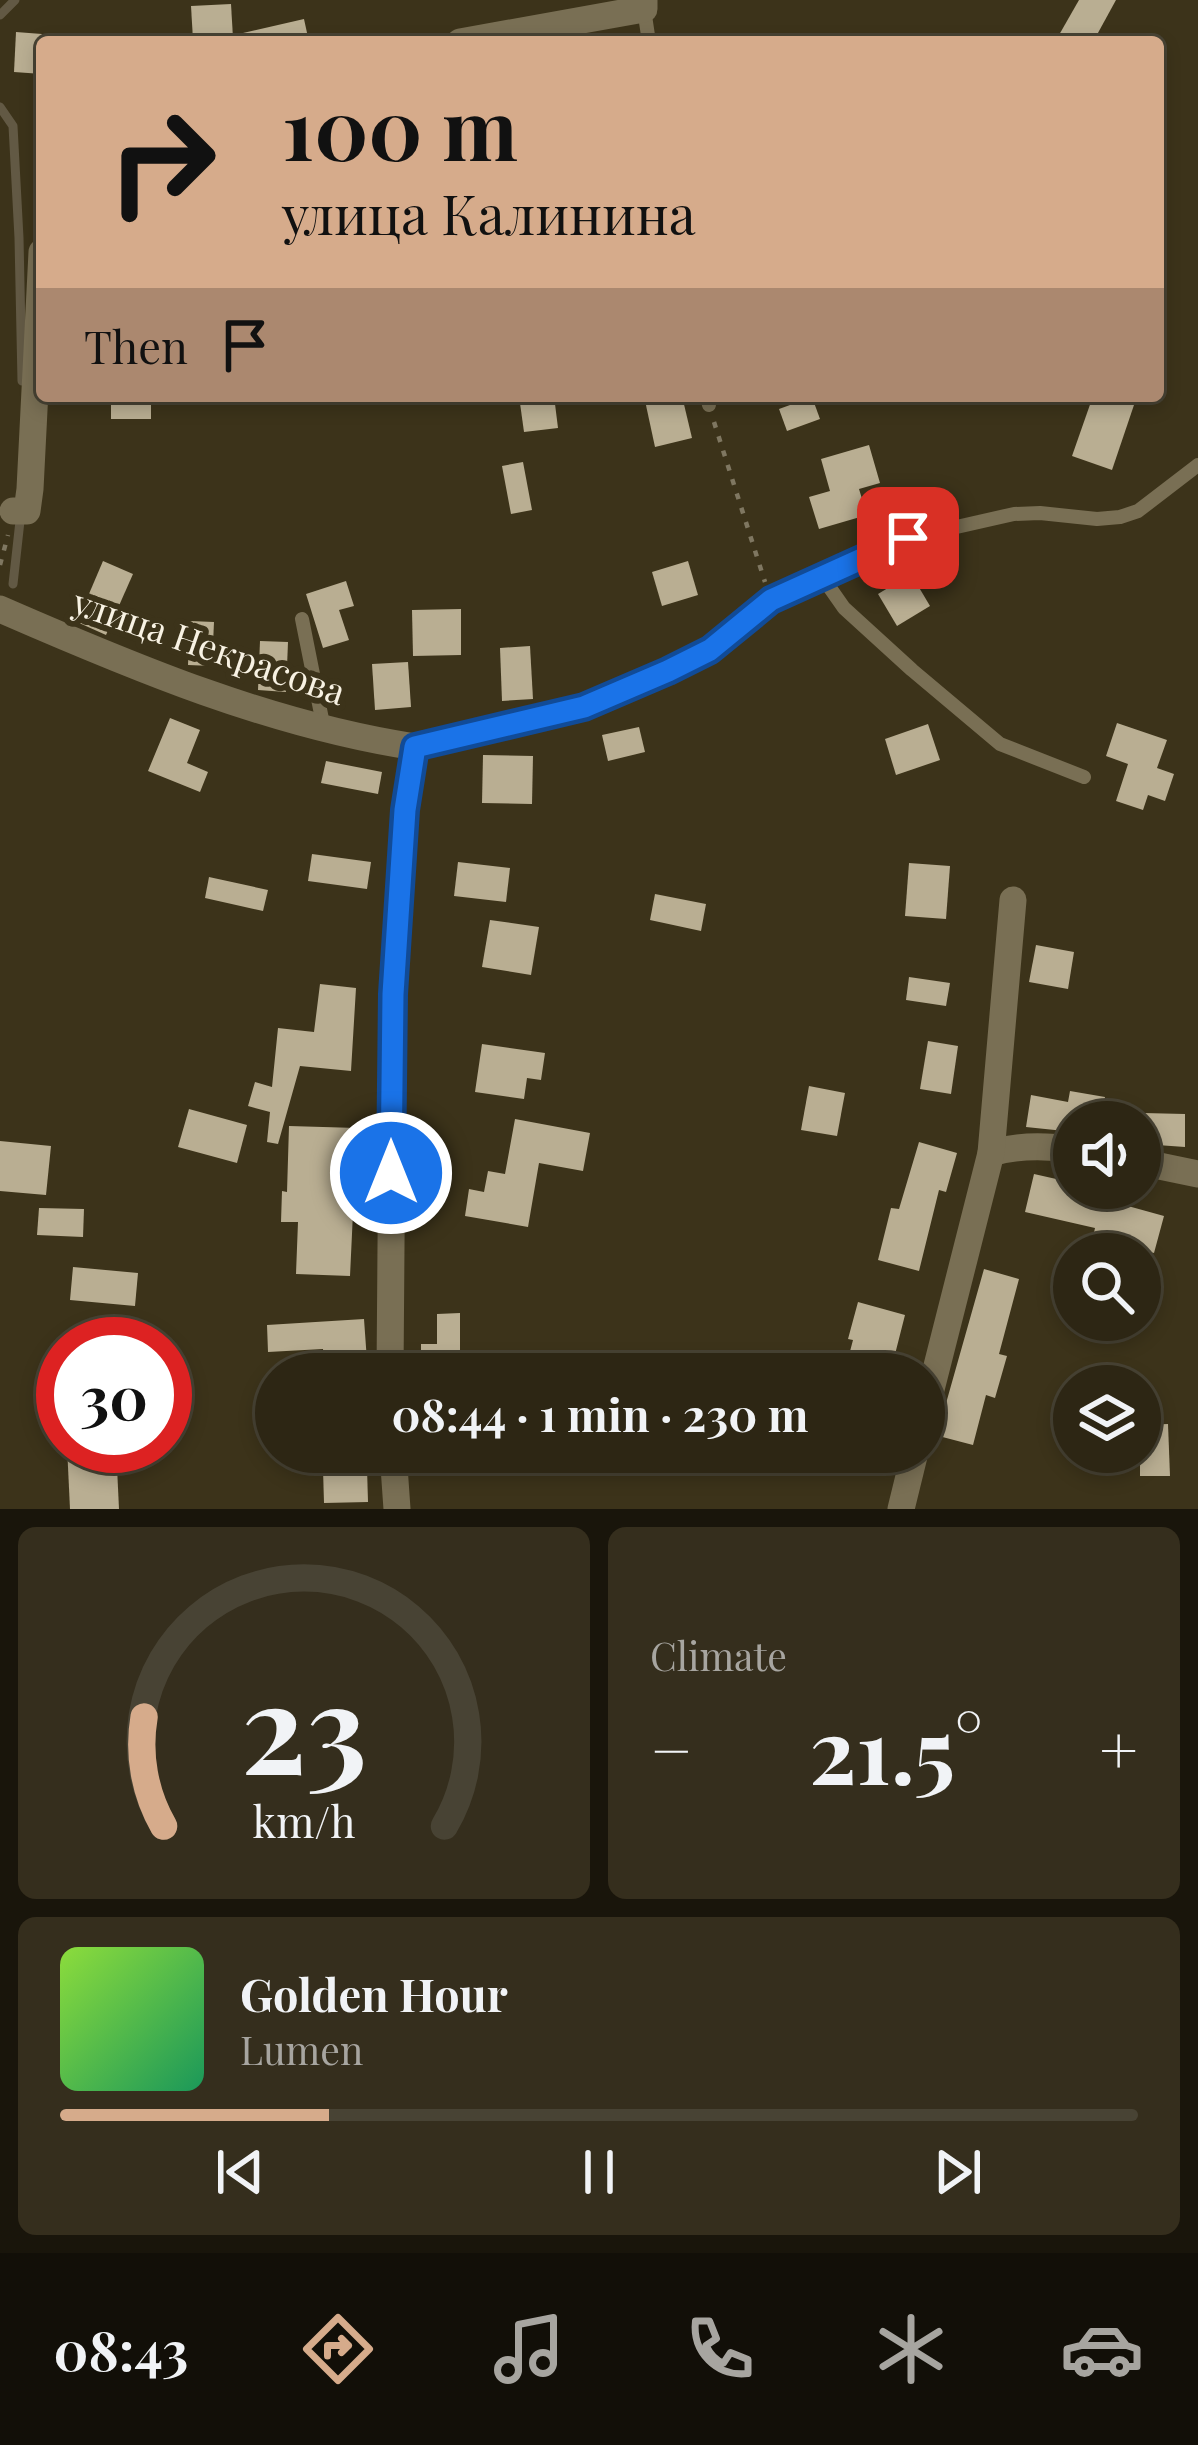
<!DOCTYPE html>
<html lang="en">
<head>
<meta charset="utf-8">
<style>
  :root { --surface:#2d2614; --page:#352e1d; --text:#f1f3f6; --muted:#a7a5a0; --line:#484334; --accent:#d6ab8b }
  body { margin:0; font-family:"Playfair Display",serif; background:var(--page); color:var(--text); height:100vh; display:flex; flex-direction:column; font-size:45px; white-space:nowrap }
  * { box-sizing:border-box; margin:0 }
  p { font-size:39px; color:var(--muted) }
  .icon { flex:none; width:66px; height:66px; fill:none; stroke:currentColor; stroke-width:2; stroke-linecap:round; stroke-linejoin:round }
  .map { position:relative; height:1509px; overflow:hidden }
  .drawer { display:flex; flex-direction:column; gap:18px; padding:18px; background:#19150b; flex:1 }
  .drawer>* { flex:none }
  .guide { position:absolute; left:36px; top:36px; width:1128px; height:366px; border-radius:12px; box-shadow:0 6px 18px #0003,0 0 0 3px var(--line); background:#d6ab8b; color:#111; overflow:hidden }
  .buttons { position:absolute; left:1053px; top:1101px; display:grid; gap:24px }
  .buttons a { display:grid; place-items:center; width:108px; height:108px; border-radius:50%; background:var(--surface); box-shadow:0 6px 18px #0003,0 0 0 3px var(--line); font-size:60px }
  .speed { position:absolute; left:36px; top:1317px; display:flex; gap:24px; font-size:60px; font-weight:700; text-align:center }
  .speed>* { display:grid; place-content:center; width:156px; height:156px; border-radius:50%; background:var(--surface); box-shadow:0 6px 18px #0003,0 0 0 3px var(--line); line-height:1 }
  .speed .limit { border:18px solid #d22; background:#fff; color:#111 }
  .pin { position:absolute; display:grid; place-items:center; width:102px; height:102px; color:#fff; margin:-51px; border-radius:24px; box-shadow:0 6px 18px #0006 }
  .me { position:absolute; width:132px; margin:-66px; rotate:0deg; stroke-linejoin:round; filter:drop-shadow(0 0 9px #0008) }
  .turn { display:flex; align-items:center; gap:42px; height:252px; padding:0 48px; font-size:54px }
  .turn .icon { width:156px; height:156px; stroke-width:2.5 }
  .turn b { display:block; font-size:84px; line-height:102px }
  .then { display:flex; align-items:center; height:114px; padding:0 48px; background:#0003; gap:24px; font-size:45px }
  .big { font-size:90px; font-weight:700; line-height:1.1 }
  .drawer .tile { flex:1; display:flex; flex-direction:column; justify-content:center; gap:18px; min-width:0; padding:0 42px; border-radius:18px; background:var(--page) }
  .drawer .dial { align-items:center; gap:0 }
  .dial svg { height:312px; overflow:visible; fill:none; stroke:var(--line); stroke-width:7; stroke-linecap:round; text-anchor:middle }
  .dial text { fill:var(--text); stroke:none }
  .song { display:flex; align-items:center; gap:36px }
  .cover { width:144px; height:144px; border-radius:18px; background:linear-gradient(135deg,hsl(90 70% 55%),hsl(150 70% 35%)) }
  .played { height:12px; border-radius:6px; background:linear-gradient(90deg,var(--accent) 25%,var(--line) 25%) }
  .keys { display:flex; justify-content:space-around; direction:ltr }
  .heat { display:flex; justify-content:space-between; align-items:center; font-size:66px; direction:ltr }
  .drawer .tiles { flex:1; display:grid; gap:18px; grid-template-columns:1fr 1fr }
  .tile:last-child { grid-column:span 2 }
  .trip { position:absolute; left:255px; top:1353px; width:690px; height:120px; border-radius:60px; background:var(--surface); box-shadow:0 6px 18px #0003,0 0 0 3px var(--line); font-weight:700; line-height:120px; text-align:center }
  .tab-bar { display:flex; height:192px; justify-content:space-around; align-items:center; background:#120f08; color:var(--muted) }
  .tab-bar .icon { width:84px; height:84px }
  .tab-bar .on { color:var(--accent) }
  .tab-bar b { font-size:54px; color:var(--text) }
  .map>svg:first-child { display:block }
  .lines { fill:none; stroke-linecap:round; stroke-linejoin:round }
  .stream { stroke:#625944; stroke-width:9 }
  .building { fill:#b9ae92 }
  .path { stroke:#7f7761; stroke-width:4.5; stroke-dasharray:6 9; stroke-linecap:butt }
  .service { stroke:#796f54; stroke-width:14 }
  .minor { stroke:#796f54; stroke-width:27 }
  .route-casing { stroke:#114b97; stroke-width:30 }
  .route { stroke:#1a73e8; stroke-width:21 }
  .labels { text-anchor:middle; stroke-width:12; stroke-linejoin:round; paint-order:stroke }
  .street-label { font-size:36px; fill:#f8f2e3; stroke:#3c331a }
</style>
</head>
<body>
<div class="map">
<svg width="1198" height="1509" viewBox="0 0 1198 1509">
  <rect width="100%" height="100%" fill="#3c331a"/>
  <g class="lines">
    <g class="stream">
      <polyline points="0,15 15,0"/>
      <polyline points="0,107 13,126 19,238 22,381"/>
      <polyline points="13,584 21,512"/>
    </g>
  </g>
  <g class="building">
    <polygon points="1079,0 1116,0 1093,42 1055,42"/>
    <polygon points="231,4 233,38 193,40 191,6"/>
    <polygon points="304,19 309,42 244,42 243,33"/>
    <polygon points="16,32 42,34 42,74 14,72"/>
    <rect x="111" y="396" width="40" height="23"/>
    <polygon points="519,396 554,396 558,428 524,432"/>
    <polygon points="644,396 682,396 692,438 655,447"/>
    <polygon points="1093,396 1118,396 1135,402 1112,470 1072,456"/>
    <polygon points="812,397 820,419 787,431 779,409"/>
    <polygon points="869,445 880,483 859,489 867,515 819,529 809,497 830,491 821,459"/>
    <polygon points="523,462 532,510 511,514 502,466"/>
    <polygon points="103,561 133,574 106,635 77,622"/>
    <polygon points="688,561 698,595 662,606 652,572"/>
    <polygon points="911,574 930,606 897,626 878,594"/>
    <polygon points="346,581 354,606 339,610 349,640 323,648 306,594"/>
    <polygon points="461,609 461,655 413,656 412,610"/>
    <polygon points="190,621 214,622 212,666 188,665"/>
    <polygon points="260,641 288,642 286,692 258,690"/>
    <polygon points="530,646 533,699 502,701 500,648"/>
    <polygon points="408,662 411,707 375,710 372,664"/>
    <polygon points="170,718 200,730 187,763 208,772 200,792 148,771"/>
    <polygon points="1117,723 1167,740 1157,768 1174,774 1165,801 1148,795 1143,810 1116,801 1128,764 1106,756"/>
    <polygon points="928,724 940,760 896,775 885,739"/>
    <polygon points="639,727 645,752 608,761 602,735"/>
    <polygon points="483,755 533,756 532,804 482,803"/>
    <polygon points="326,761 382,772 378,794 321,783"/>
    <polygon points="312,854 371,862 367,889 308,881"/>
    <polygon points="458,862 510,868 506,902 454,896"/>
    <polygon points="909,863 950,866 946,919 905,916"/>
    <polygon points="209,877 268,890 263,911 205,898"/>
    <polygon points="655,894 706,904 701,931 650,920"/>
    <polygon points="490,920 539,927 531,975 482,967"/>
    <polygon points="1036,945 1074,952 1068,989 1029,982"/>
    <polygon points="909,977 950,983 946,1006 906,1000"/>
    <polygon points="320,984 356,988 351,1071 300,1066 278,1144 267,1142 270,1112 248,1106 255,1082 272,1087 278,1028 314,1032"/>
    <polygon points="928,1041 958,1046 951,1094 920,1089"/>
    <polygon points="482,1044 545,1053 541,1080 527,1078 524,1099 475,1092"/>
    <polygon points="809,1086 845,1093 837,1136 801,1130"/>
    <polygon points="1070,1091 1105,1097 1103,1108 1118,1110 1117,1122 1074,1122 1074,1132 1026,1127 1031,1095 1068,1102"/>
    <polygon points="189,1109 247,1125 237,1163 178,1147"/>
    <polygon points="1143,1113 1185,1114 1185,1147 1143,1144"/>
    <polygon points="515,1119 590,1133 583,1171 539,1163 528,1227 465,1216 469,1189 484,1192 488,1171 505,1174"/>
    <polygon points="289,1126 357,1128 350,1276 296,1274 298,1222 281,1222 282,1191 287,1192"/>
    <polygon points="0,1141 51,1146 46,1195 0,1191"/>
    <polygon points="919,1142 957,1153 946,1192 939,1190 919,1271 878,1260 891,1208 899,1209"/>
    <polygon points="1034,1174 1074,1183 1074,1188 1082,1188 1081,1193 1164,1216 1154,1253 1093,1237 1095,1228 1025,1212"/>
    <polygon points="39,1208 84,1209 83,1237 37,1235"/>
    <polygon points="73,1267 138,1273 135,1306 70,1300"/>
    <polygon points="984,1269 1019,1279 999,1354 1007,1356 995,1398 986,1395 973,1445 931,1434 941,1421"/>
    <polygon points="858,1302 905,1315 890,1374 844,1374 853,1340 848,1339"/>
    <polygon points="460,1313 460,1374 421,1374 421,1344 437,1344 437,1314"/>
    <polygon points="364,1319 367,1361 324,1364 323,1349 268,1352 267,1325"/>
    <polygon points="1168,1424 1170,1476 1140,1476 1140,1425"/>
    <polygon points="67,1446 116,1446 119,1509 70,1509"/>
    <polygon points="367,1468 368,1502 324,1503 323,1469"/>
  </g>
  <g class="lines">
    <g class="path">
      <polyline points="714,422 765,582"/>
      <polyline points="0,565 8,535"/>
    </g>
    <g class="service">
      <polyline points="644,9 649,42"/>
      <polyline points="707,396 709,405"/>
      <polyline points="823,578 844,608 912,670 1000,744 1084,777"/>
      <polyline points="302,619 324,729"/>
      <polyline points="415,747 584,707 668,671 711,649 771,600 908,538 1014,514 1040,513 1097,519 1120,517 1138,511 1198,465"/>
    </g>
    <g class="minor">
      <polyline points="460,42 644,9 644,0"/>
      <polyline points="13,511 27,511 30,489 42,252"/>
      <path d="M 0,609 C 133,667 271,725 415,747 L 405,810 L 393,994 L 390,1374"/>
      <path d="M 991,1153 C 1019,1145 1045,1145 1074,1150"/>
      <polyline points="1140,1162 1198,1174"/>
      <polyline points="924,1417 991,1153 1013,900"/>
      <polyline points="393,1452 397,1509"/>
      <polyline points="901,1509 915,1452"/>
    </g>
  </g>
  <g class="lines">
    <defs>
      <polyline id="route" points="391,1173 393,994 405,810 415,747 584,707 668,671 710,650 771,600 908,538"/>
    </defs>
    <use href="#route" class="route-casing"/>
    <use href="#route" class="route"/>
  </g>
  <g class="labels">
    <g class="street-label">
      <text transform="translate(209 647) rotate(19)" y="13">улица Некрасова</text>
    </g>
  </g>
</svg>
<div class="buttons">
<a><svg class="icon" aria-label="sound" viewBox="0 0 24 24"><path d="M4 9h4l5-4v14l-5-4H4zM17 9q2 3 0 6"/></svg></a>
<a><svg class="icon" aria-label="search" viewBox="0 0 24 24"><circle cx="10" cy="10" r="6"/><path d="M15 15l6 6"/></svg></a>
<a><svg class="icon" aria-label="layers" viewBox="0 0 24 24"><path d="M12 4l9 5-9 5-9-5zM3 14l9 5 9-5"/></svg></a>
</div>
<div class="speed"><div class="limit">30</div></div>
<div class="pin" style="left:908px;top:538px;background:#d93025"><svg class="icon" aria-label="arrive" viewBox="0 0 24 24"><path d="M6 21V4h12l-3 4 3 4H6"/></svg></div>
<svg class="me" style="left:391px;top:1173px" viewBox="-20 -20 40 40"><circle r="17" fill="#1a73e8" stroke="#fff" stroke-width="3"/><path d="M0-11L8 9 0 5-8 9z" fill="#fff"/></svg>
<div class="trip">08:44 · 1 min · 230 m</div>
<div class="guide">
<div class="turn"><svg class="icon" aria-label="right" viewBox="0 0 24 24"><path d="M7 20v-9h11M14 6l5 5-5 5"/></svg><div><b>100 m</b>улица Калинина</div></div>
<div class="then">Then<svg class="icon" aria-label="arrive" viewBox="0 0 24 24"><path d="M6 21V4h12l-3 4 3 4H6"/></svg></div>
</div>
</div>
<section class="drawer">
<div class="tiles">
<div class="tile dial"><svg viewBox="0 0 100 80">
<path d="M14 69A42 42 0 1 1 86 69"/>
<path d="M14 69A42 42 0 0 1 9 41" stroke="#d6ab8b"/>
<text x="50" y="56" font-size="32" font-weight="700">23</text>
<text x="50" y="72" font-size="11">km/h</text>
</svg></div>
<div class="tile"><p>Climate</p>
<div class="heat"><a>−</a><b class="big">21.5°</b><a>+</a></div>
</div>
<div class="tile">
<div class="song"><i class="cover"></i><div><b>Golden Hour</b><p>Lumen</p></div></div>
<div class="played"></div>
<div class="keys"><svg class="icon" aria-label="previous" viewBox="0 0 24 24"><path d="M18 5L8 12l10 7zM5 5v14"/></svg><svg class="icon" aria-label="pause" viewBox="0 0 24 24"><path d="M8 5v14M16 5v14"/></svg><svg class="icon" aria-label="next" viewBox="0 0 24 24"><path d="M6 5l10 7-10 7zM19 5v14"/></svg></div>
</div>
</div>
</section>
<nav class="tab-bar">
<b>08:43</b>
<svg class="icon on" aria-label="directions" viewBox="0 0 24 24"><path d="M12 3l9 9-9 9-9-9zM9 14v-3h6M13 9l2 2-2 2"/></svg>
<svg class="icon" aria-label="music" viewBox="0 0 24 24"><path d="M9 18V5l10-2v13"/><circle cx="6" cy="18" r="3"/><circle cx="16" cy="16" r="3"/></svg>
<svg class="icon" aria-label="phone" viewBox="0 0 24 24"><path d="M5 4h4l2 5-3 2q2 4 5 5l2-3 5 2v4C11 20 4 13 5 4z"/></svg>
<svg class="icon" aria-label="climate" viewBox="0 0 24 24"><path d="M12 3v18M4 7l16 10M4 17L20 7"/></svg>
<svg class="icon" aria-label="car" viewBox="0 0 24 24"><path d="M5 17H2v-5l4-1 3-4h7l3 4 3 1v5h-3M9 17h6M6 11h13"/><circle cx="7" cy="17" r="2"/><circle cx="17" cy="17" r="2"/></svg>
</nav>
</body>
</html>
